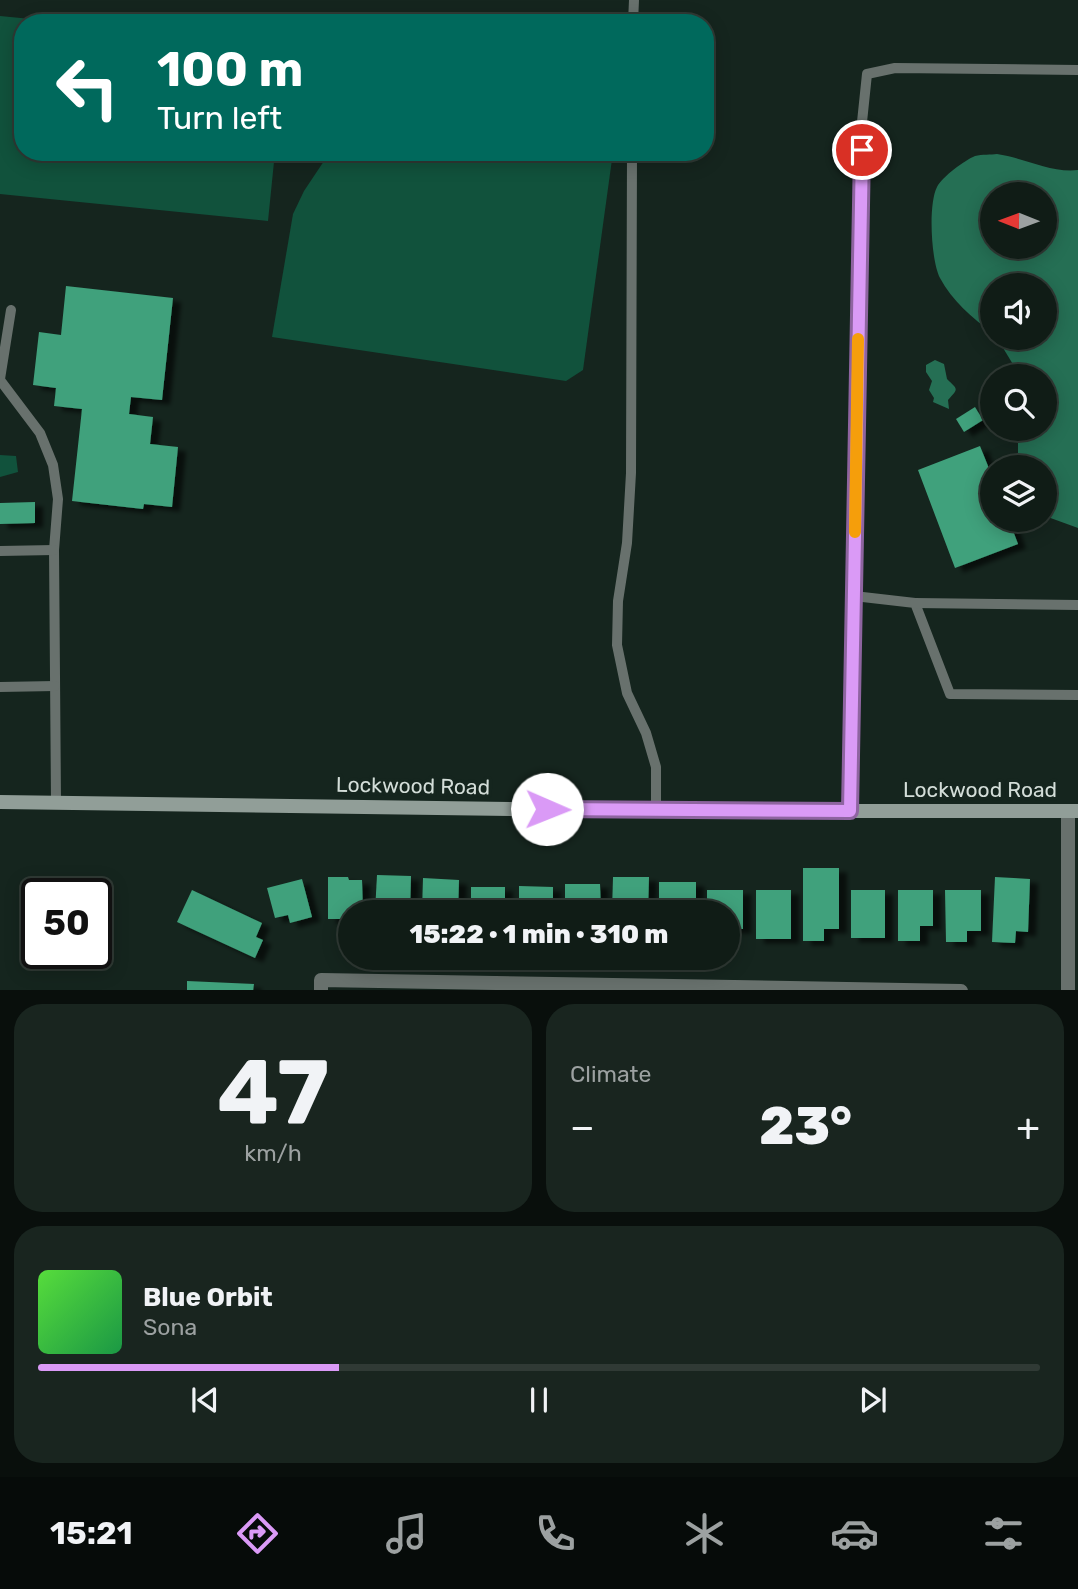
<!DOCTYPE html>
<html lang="en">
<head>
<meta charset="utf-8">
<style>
  :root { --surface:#101c16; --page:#19251f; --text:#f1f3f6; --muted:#9ca1a1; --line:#303a35; --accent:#da9af6 }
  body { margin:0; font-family:Rubik,sans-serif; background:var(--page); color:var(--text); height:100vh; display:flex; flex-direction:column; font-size:26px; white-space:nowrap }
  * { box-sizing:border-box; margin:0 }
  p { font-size:23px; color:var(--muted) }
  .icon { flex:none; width:38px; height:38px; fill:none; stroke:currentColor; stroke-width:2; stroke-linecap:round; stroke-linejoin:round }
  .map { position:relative; height:990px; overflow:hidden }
  .drawer { display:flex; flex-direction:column; gap:14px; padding:14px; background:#090f0c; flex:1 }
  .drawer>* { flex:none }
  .banner { position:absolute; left:14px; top:14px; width:700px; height:147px; border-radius:28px; box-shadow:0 4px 18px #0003,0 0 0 2px var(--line); background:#00695c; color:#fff; overflow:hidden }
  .needle { width:46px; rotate:271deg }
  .tools { position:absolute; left:980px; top:182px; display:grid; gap:14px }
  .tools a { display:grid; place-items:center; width:77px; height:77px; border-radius:50%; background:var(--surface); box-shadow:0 4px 18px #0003,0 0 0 2px var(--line); font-size:35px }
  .speed { position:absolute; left:21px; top:878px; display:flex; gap:14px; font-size:35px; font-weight:700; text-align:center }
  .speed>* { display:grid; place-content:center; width:91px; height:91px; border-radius:50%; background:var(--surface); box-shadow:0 4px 18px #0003,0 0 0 2px var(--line); line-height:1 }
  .speed .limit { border:4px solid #111; border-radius:10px; background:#fff; color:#111 }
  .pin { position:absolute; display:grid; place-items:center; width:60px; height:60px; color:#fff; margin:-30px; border:4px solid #fff; border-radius:50%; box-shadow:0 2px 7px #0007 }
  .me { position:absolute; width:77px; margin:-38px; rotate:91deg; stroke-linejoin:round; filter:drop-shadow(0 0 5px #0008) }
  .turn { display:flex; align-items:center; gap:24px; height:147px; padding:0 28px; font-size:32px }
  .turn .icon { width:91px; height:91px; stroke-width:2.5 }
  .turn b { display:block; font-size:49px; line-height:60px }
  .big { font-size:52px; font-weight:800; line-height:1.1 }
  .drawer .widget { flex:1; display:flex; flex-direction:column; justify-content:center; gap:10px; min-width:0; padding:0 24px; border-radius:28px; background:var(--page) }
  .drawer .dial { align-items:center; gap:0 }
  .dial b { font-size:91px; line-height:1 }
  .song { display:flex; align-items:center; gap:21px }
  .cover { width:84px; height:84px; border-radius:10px; background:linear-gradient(135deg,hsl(110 70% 55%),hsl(140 70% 35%)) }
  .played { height:7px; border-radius:4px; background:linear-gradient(90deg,var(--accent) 30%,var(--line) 30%) }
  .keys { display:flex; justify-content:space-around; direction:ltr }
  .heat { display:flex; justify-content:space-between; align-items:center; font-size:38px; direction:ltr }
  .drawer .tiles { flex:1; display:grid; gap:14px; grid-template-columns:1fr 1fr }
  .widget:last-child { grid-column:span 2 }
  .trip { position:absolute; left:338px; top:900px; width:402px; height:70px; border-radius:35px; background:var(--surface); box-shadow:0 4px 18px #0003,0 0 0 2px var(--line); font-weight:800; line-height:70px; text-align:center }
  .tab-bar { display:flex; height:112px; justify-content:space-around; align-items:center; background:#060b09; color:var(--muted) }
  .tab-bar .icon { width:49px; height:49px }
  .tab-bar .current { color:var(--accent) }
  .tab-bar b { font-size:32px; color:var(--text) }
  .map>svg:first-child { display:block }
  .green { fill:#11523c }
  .water { fill:#256f54; fill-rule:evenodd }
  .building { fill:#40a17c; filter:url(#shadow) }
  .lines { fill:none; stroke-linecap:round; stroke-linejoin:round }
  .lane { stroke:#68716d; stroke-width:10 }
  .street { stroke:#68716d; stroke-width:14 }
  .secondary { stroke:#919e98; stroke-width:14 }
  .route-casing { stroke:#8e64a0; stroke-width:18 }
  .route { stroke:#da9af6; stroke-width:12 }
  .slow { stroke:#f59e0b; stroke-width:12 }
  .labels { text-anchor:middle; stroke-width:7; stroke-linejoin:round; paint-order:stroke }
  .street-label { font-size:21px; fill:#d3ddd8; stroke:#15251e }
</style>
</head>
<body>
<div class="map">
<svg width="1078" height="991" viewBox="0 0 1078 991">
  <defs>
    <filter id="shadow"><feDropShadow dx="8" dy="4.5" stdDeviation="2" flood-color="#0009"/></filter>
  </defs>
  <rect width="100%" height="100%" fill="#15251e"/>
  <g class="green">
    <polygon points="0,16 72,23 23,23 23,152 275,152 268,221 0,194"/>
    <polygon points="330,152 613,152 583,370 566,381 272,337 293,214 304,191"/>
    <polygon points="0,455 16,456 18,472 0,477"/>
  </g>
  <g class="water">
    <path d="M 997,154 C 1025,158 1050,173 1078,170 L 1078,528 L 1045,516 L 1045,467 L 1018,467 L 1018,429 L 1045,429 L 1045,376 L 1016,376 L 1014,366 L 997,338 L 1045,338 L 1045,285 L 992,285 L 992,333 C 972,317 952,301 940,278 C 931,261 928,204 937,187 C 942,177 965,160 975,156 C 982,154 991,155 997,154 ZM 992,194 L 1045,194 L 1045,247 L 992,247 Z"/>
    <path d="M 935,360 L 944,364 L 947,379 C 958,390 959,388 948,400 L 949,409 L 933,402 L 934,398 L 929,390 L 932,381 L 926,372 L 926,365 Z"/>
  </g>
  <g class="building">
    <polygon points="66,286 173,298 162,400 131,397 129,414 153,417 150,444 178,447 172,507 144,504 143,509 72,501 82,409 54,406 56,388 33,385 39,332 61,335"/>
    <polygon points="975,407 983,420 964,432 956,419"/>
    <polygon points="980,446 992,476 992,520 1009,520 1018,544 955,568 918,470"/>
    <polygon points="35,502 35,523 0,524 0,503"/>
    <polygon points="803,868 839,868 839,929 824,929 824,941 803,941"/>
    <polygon points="377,875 411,876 410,912 375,912"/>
    <polygon points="328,877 348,877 349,880 362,880 363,912 350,912 350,919 328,919"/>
    <polygon points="613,877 649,877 648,912 612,912"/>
    <polygon points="995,877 1030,879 1028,932 1016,931 1015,943 992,942"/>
    <polygon points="423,878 459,880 458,912 422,912"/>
    <polygon points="302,879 312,917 290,923 288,915 275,918 267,888"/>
    <rect x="659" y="882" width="37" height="30"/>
    <polygon points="565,884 600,884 601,912 565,912"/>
    <polygon points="519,886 553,887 553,912 519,912"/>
    <rect x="471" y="887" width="34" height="25"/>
    <polygon points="192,890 262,923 256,937 263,940 255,958 177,922"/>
    <polygon points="707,890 743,890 743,929 728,929 728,912 707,912"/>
    <rect x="756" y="890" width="35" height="49"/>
    <rect x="851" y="890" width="34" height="48"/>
    <polygon points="898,890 933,890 933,926 920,926 920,941 898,941"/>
    <polygon points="945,890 981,890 981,931 967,931 967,942 946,942"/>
    <polygon points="187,981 254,984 253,991 187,991"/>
  </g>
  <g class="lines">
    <g class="lane">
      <polyline points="633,23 634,0"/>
      <polyline points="632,152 631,473 627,543 618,601 617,645 627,693 646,733 656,767 656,811"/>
      <polyline points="0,379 11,310"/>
      <polyline points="0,380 40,433 53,465 58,499 54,550 56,801"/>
      <polyline points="0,551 54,550"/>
      <polyline points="854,596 915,603 950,694 1078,695"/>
      <polyline points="915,603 1078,605"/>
      <polyline points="0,687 55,686"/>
      <polyline points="850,811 862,122 867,74 895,68 1078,70"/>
    </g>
    <g class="street">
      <polyline points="321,991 321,980 961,991"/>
      <polyline points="1068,991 1068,811"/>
    </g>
    <polyline class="secondary" points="0,802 656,811 1078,811"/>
  </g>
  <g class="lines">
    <defs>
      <polyline id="route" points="547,809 850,811 862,150"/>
    </defs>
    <use href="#route" class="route-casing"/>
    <use href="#route" class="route"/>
    <polyline class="slow" points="855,532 858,339"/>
  </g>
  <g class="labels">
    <g class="street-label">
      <text transform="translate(413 786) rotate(1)" y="7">Lockwood Road</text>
      <text x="980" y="797">Lockwood Road</text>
    </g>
  </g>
</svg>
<div class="tools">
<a><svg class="needle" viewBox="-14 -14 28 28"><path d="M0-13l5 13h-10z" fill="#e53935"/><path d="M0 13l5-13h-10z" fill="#9ca1a1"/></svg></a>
<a><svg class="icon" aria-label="sound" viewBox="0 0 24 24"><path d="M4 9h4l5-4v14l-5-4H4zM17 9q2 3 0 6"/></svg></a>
<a><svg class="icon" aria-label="search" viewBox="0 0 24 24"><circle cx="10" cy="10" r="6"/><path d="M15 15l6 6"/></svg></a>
<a><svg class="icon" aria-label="layers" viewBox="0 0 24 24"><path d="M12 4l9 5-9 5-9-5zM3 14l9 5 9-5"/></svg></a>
</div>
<div class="speed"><div class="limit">50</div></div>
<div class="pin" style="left:862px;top:150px;background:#d93025"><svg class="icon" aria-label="arrive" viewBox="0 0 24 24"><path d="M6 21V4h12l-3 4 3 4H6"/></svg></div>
<svg class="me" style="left:547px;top:809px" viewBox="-20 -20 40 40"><circle r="19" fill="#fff"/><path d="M0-13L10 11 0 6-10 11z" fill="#da9af6"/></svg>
<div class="trip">15:22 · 1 min · 310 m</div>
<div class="banner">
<div class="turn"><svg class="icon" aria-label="left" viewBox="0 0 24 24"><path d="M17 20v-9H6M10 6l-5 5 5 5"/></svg><div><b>100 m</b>Turn left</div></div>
</div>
</div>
<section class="drawer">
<div class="tiles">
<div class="widget dial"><b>47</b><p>km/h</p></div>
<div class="widget"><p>Climate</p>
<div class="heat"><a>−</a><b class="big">23°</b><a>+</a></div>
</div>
<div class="widget">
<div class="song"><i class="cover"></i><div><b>Blue Orbit</b><p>Sona</p></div></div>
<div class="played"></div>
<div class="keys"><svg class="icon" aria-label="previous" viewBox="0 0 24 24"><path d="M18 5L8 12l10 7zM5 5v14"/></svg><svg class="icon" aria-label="pause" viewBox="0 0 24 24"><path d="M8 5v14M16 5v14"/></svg><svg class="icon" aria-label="next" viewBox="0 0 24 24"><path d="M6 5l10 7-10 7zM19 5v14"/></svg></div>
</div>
</div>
</section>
<nav class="tab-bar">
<b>15:21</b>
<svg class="icon current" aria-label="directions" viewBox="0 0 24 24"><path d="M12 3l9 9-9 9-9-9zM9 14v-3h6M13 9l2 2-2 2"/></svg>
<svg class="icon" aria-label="music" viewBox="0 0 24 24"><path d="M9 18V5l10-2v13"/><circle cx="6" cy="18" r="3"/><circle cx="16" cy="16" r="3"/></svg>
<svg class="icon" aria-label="phone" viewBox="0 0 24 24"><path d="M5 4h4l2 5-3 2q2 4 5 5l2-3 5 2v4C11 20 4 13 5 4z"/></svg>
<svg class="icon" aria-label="climate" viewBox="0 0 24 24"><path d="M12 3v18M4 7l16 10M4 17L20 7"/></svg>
<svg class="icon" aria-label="car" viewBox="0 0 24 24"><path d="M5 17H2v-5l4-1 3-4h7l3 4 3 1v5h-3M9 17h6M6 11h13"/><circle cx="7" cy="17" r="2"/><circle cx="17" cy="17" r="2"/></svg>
<svg class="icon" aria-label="filters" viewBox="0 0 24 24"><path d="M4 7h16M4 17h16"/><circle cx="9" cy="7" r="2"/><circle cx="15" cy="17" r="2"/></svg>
</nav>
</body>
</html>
